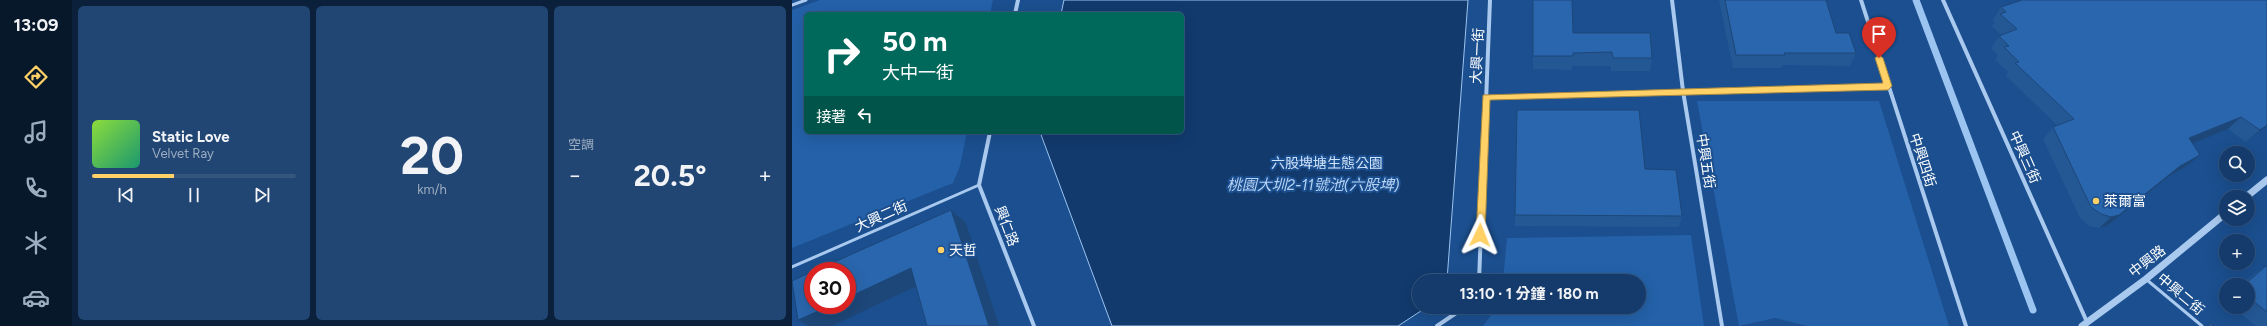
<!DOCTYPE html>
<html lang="zh-TW">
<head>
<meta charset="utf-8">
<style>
  :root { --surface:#143b6b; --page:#214673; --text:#f1f3f6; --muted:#9dadc1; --line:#33557e; --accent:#ffd166 }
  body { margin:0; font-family:Figtree,"Noto Sans TC",sans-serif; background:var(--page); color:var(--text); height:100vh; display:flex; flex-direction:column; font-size:15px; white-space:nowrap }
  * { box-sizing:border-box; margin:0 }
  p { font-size:13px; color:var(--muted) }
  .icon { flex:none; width:22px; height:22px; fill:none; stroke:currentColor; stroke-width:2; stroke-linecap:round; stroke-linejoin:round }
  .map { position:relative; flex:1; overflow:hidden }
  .drawer { display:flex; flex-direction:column; gap:6px; padding:6px; background:#0b203b; width:720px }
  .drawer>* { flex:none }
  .hud { position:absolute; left:12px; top:12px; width:380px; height:122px; border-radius:6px; box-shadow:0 4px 16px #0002,0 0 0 1px var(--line); background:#00695c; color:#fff; overflow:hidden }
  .buttons { position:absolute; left:1427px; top:146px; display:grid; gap:8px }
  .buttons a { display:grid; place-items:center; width:36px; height:36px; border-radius:50%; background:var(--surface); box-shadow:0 4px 16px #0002,0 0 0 1px var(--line); font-size:20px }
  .speed { position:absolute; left:12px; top:262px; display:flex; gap:8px; font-size:20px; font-weight:700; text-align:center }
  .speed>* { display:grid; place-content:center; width:52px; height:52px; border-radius:50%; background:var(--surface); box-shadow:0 4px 16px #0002,0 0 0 1px var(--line); line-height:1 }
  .speed .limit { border:6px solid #d22; background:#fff; color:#111 }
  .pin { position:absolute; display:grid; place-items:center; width:34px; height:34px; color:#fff; margin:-41px -17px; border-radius:50% 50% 50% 0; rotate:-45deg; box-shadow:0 0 4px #0007 }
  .pin .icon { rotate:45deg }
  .me { position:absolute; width:44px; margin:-22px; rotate:2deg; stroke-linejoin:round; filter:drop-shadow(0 0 3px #0008) }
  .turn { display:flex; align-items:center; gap:14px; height:84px; padding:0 12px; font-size:18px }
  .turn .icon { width:52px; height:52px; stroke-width:2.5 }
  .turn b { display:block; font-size:28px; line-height:34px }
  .then { display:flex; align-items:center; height:38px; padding:0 12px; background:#0003; gap:8px; font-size:15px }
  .big { font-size:30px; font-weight:700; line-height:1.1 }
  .drawer .tile { flex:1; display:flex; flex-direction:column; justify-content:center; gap:6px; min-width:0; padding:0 14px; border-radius:6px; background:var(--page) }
  .drawer .dial { align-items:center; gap:0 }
  .dial b { font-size:52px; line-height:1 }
  .song { display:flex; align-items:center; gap:12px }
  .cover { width:48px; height:48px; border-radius:6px; background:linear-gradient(135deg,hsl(90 70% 55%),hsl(160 70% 35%)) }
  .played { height:4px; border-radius:2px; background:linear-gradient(90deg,var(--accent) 40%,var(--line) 40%) }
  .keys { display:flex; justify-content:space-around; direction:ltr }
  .heat { display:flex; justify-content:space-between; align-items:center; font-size:22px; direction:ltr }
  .drawer .tiles { flex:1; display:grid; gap:6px; grid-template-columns:repeat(3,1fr) }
  .trip { position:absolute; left:620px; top:274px; width:234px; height:40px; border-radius:20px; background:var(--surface); box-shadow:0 4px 16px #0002,0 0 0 1px var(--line); font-weight:700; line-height:40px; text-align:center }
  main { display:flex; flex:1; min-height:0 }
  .menu { display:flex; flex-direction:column; width:72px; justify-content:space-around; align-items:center; background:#08182b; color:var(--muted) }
  .menu .icon { width:28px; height:28px }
  .menu .selected { color:var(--accent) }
  .menu b { font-size:18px; color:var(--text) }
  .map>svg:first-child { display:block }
  .green { fill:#2461a8 }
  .water { fill:#123a6d; stroke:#9cc4f0 }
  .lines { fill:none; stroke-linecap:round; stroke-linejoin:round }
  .stream { stroke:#9cc4f0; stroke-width:7 }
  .service { stroke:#a9c9ee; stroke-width:3 }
  .minor { stroke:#a9c9ee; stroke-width:4 }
  .tertiary { stroke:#a9c9ee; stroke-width:7 }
  .wall { fill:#245895 }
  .shaded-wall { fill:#1d4779 }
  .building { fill:#2a66ad; stroke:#1d4779 }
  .route { fill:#ffd166; stroke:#a68842 }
  .poi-dot { fill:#ffd166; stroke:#1b4f8f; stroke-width:1.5 }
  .labels { text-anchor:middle; stroke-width:4; stroke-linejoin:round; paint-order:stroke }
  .street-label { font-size:14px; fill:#fff; stroke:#1b4f8f }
  .park-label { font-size:14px; fill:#cfe3fa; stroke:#1b4f8f }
  .poi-label { font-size:14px; fill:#fff; stroke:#1b4f8f; text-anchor:start }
  .water-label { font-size:15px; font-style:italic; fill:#b5d3f5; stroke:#1b4f8f }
</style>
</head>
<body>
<main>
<nav class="menu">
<b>13:09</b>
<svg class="icon selected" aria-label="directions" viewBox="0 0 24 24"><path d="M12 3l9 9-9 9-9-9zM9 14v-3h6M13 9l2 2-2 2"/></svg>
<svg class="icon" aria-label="music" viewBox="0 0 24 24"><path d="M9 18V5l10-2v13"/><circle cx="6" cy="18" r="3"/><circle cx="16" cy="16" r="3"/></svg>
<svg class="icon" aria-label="phone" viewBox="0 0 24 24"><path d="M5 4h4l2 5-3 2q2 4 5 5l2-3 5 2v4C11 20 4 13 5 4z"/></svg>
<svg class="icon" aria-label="climate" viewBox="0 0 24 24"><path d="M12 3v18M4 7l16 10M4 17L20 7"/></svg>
<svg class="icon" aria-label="car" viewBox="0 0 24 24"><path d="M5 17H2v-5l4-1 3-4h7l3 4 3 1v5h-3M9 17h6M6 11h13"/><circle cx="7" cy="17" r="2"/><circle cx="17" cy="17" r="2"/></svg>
</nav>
<section class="drawer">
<div class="tiles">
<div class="tile">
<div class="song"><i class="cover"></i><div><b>Static Love</b><p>Velvet Ray</p></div></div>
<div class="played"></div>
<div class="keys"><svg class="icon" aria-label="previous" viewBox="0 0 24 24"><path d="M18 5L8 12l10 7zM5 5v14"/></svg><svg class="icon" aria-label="pause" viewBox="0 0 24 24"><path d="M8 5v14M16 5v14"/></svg><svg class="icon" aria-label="next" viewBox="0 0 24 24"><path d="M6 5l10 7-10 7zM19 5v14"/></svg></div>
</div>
<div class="tile dial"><b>20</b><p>km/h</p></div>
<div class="tile"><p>空調</p>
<div class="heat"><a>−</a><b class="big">20.5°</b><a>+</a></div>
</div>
</div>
</section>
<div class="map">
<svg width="1475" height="326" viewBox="0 0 1475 326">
  <rect width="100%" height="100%" fill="#1b4f8f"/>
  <g class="green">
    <polygon points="28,0 201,0 198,14 14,14 14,132 175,132 168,166 161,183 0,248 0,10"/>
    <polygon points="905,101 1087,101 1157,326 1015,326 983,318 947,326"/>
    <polygon points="899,235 912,326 691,326 705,307 847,307 847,281 711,281 715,238"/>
  </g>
  <polygon class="water" points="272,0 676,0 655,280 627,281 627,307 635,307 606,326 320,326 248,132 390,132 390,14 269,14"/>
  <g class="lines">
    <polyline class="stream" points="1124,0 1241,310"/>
    <g class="service">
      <polyline points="0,5 14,0"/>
      <polyline points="694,97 1096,86"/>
      <polyline points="0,267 187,185"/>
      <polyline points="1355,280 1410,326"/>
    </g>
    <g class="minor">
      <polyline points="880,0 891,91 930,326"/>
      <polyline points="1069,0 1174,326"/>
      <polyline points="1151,0 1295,322"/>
      <polyline points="223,14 226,0"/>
      <polyline points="198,132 187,185 242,326"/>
      <polyline points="687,281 698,0"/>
      <polyline points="645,326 673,307"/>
    </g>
    <g class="tertiary">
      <polyline points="1454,197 1475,180"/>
      <polyline points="1290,326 1354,279 1434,213"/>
    </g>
  </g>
  <g class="wall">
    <polygon points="741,0 781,33 860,58 858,71 819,71 819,66 780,66 780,70 741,69"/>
    <polygon points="927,0 1034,0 1044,33 1064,53 1058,66 990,65 989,68 941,68"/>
    <polygon points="1209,7 1475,126 1454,142 1436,129 1401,143 1395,166 1376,177 1315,226 1307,228 1297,226 1288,218 1251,139 1261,127 1265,125 1214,76 1216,72 1203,60 1206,55 1199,48 1207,36 1209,35 1200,26 1203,22 1201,20"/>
    <polygon points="853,169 890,216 887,227 723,226 723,215"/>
    <polygon points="1475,265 1475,326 1464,326 1440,307 1456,307 1456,285 1449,285 1462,274"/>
    <polygon points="1434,297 1434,302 1431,300"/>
  </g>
  <g class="shaded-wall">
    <polygon points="1449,117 1436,129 1385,150 1397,138"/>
    <polygon points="1475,125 1475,126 1454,142 1468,130"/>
    <polygon points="1408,155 1395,166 1376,177 1315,226 1307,228 1319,217 1388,166"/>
    <polygon points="159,210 174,223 207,326 197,326"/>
    <polygon points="119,268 135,281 40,326 16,326 6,320 40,305 55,305 55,298"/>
  </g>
  <g class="building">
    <polygon points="741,0 780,0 781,33 858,33 860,58 821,58 820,52 781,53 781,56 741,56"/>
    <polygon points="933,0 1034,0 1044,33 1057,33 1064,53 992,53 993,55 944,55"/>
    <polygon points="1230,0 1475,0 1475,125 1468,130 1449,117 1397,138 1408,155 1388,166 1327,215 1319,217 1309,214 1299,207 1261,127 1282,119 1223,63 1227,62 1212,47 1217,46 1207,36 1225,29 1208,14 1214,12 1209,7"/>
    <polygon points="725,110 847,110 853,169 884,170 890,216 723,215"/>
    <polygon points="159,210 197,326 135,326 119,268 55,298 55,271 22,271"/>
    <polygon points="1475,265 1475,312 1456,297 1456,285 1452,285"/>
    <polygon points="21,271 21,305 40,305 6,320 0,281"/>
    <polygon points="1418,323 1422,326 1416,326"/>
  </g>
  <polygon class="route" points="1087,55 1091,58 1100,86 1096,90 698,100 693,235 688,239 684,235 691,95 1091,83 1083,58"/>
  <g class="poi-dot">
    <circle cx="1304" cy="201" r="4"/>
    <circle cx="149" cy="250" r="4"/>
  </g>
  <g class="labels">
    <g class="street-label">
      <text transform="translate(685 56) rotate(-87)" y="5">大興一街</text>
      <text transform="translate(1233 157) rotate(66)" y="5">中興三街</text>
      <text transform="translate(1131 160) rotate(72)" y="5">中興四街</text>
      <text transform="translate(914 161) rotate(81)" y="5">中興五街</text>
      <text transform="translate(89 216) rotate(-24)" y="5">大興二街</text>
      <text transform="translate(215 226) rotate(69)" y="5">興仁路</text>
      <text transform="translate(1355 261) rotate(-38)" y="5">中興路</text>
      <text transform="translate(1389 294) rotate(40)" y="5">中興二街</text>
    </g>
    <g class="park-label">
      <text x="535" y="168">六股埤塘生態公園</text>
    </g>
    <g class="poi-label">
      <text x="1312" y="206">萊爾富</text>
      <text x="157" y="255">天哲</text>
    </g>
    <g class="water-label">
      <text x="521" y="190">桃園大圳2-11號池(六股埤)</text>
    </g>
  </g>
</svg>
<div class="buttons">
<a><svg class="icon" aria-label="search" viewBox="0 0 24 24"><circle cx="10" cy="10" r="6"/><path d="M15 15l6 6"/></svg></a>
<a><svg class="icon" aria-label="layers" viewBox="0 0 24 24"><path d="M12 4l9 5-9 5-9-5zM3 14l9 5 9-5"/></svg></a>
<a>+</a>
<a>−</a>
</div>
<div class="speed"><div class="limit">30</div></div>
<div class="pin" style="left:1087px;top:58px;background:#d93025"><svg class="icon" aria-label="arrive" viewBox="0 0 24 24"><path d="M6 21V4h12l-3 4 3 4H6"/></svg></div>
<svg class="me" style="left:688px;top:235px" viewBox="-20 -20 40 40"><path d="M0-17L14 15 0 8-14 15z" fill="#ffd166" stroke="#fff" stroke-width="4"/></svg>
<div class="trip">13:10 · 1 分鐘 · 180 m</div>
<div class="hud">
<div class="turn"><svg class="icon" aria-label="right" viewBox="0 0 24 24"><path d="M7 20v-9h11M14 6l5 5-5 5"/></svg><div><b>50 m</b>大中一街</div></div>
<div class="then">接著<svg class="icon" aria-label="left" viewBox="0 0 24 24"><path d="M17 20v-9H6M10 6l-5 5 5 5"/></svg></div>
</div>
</div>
</main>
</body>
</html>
